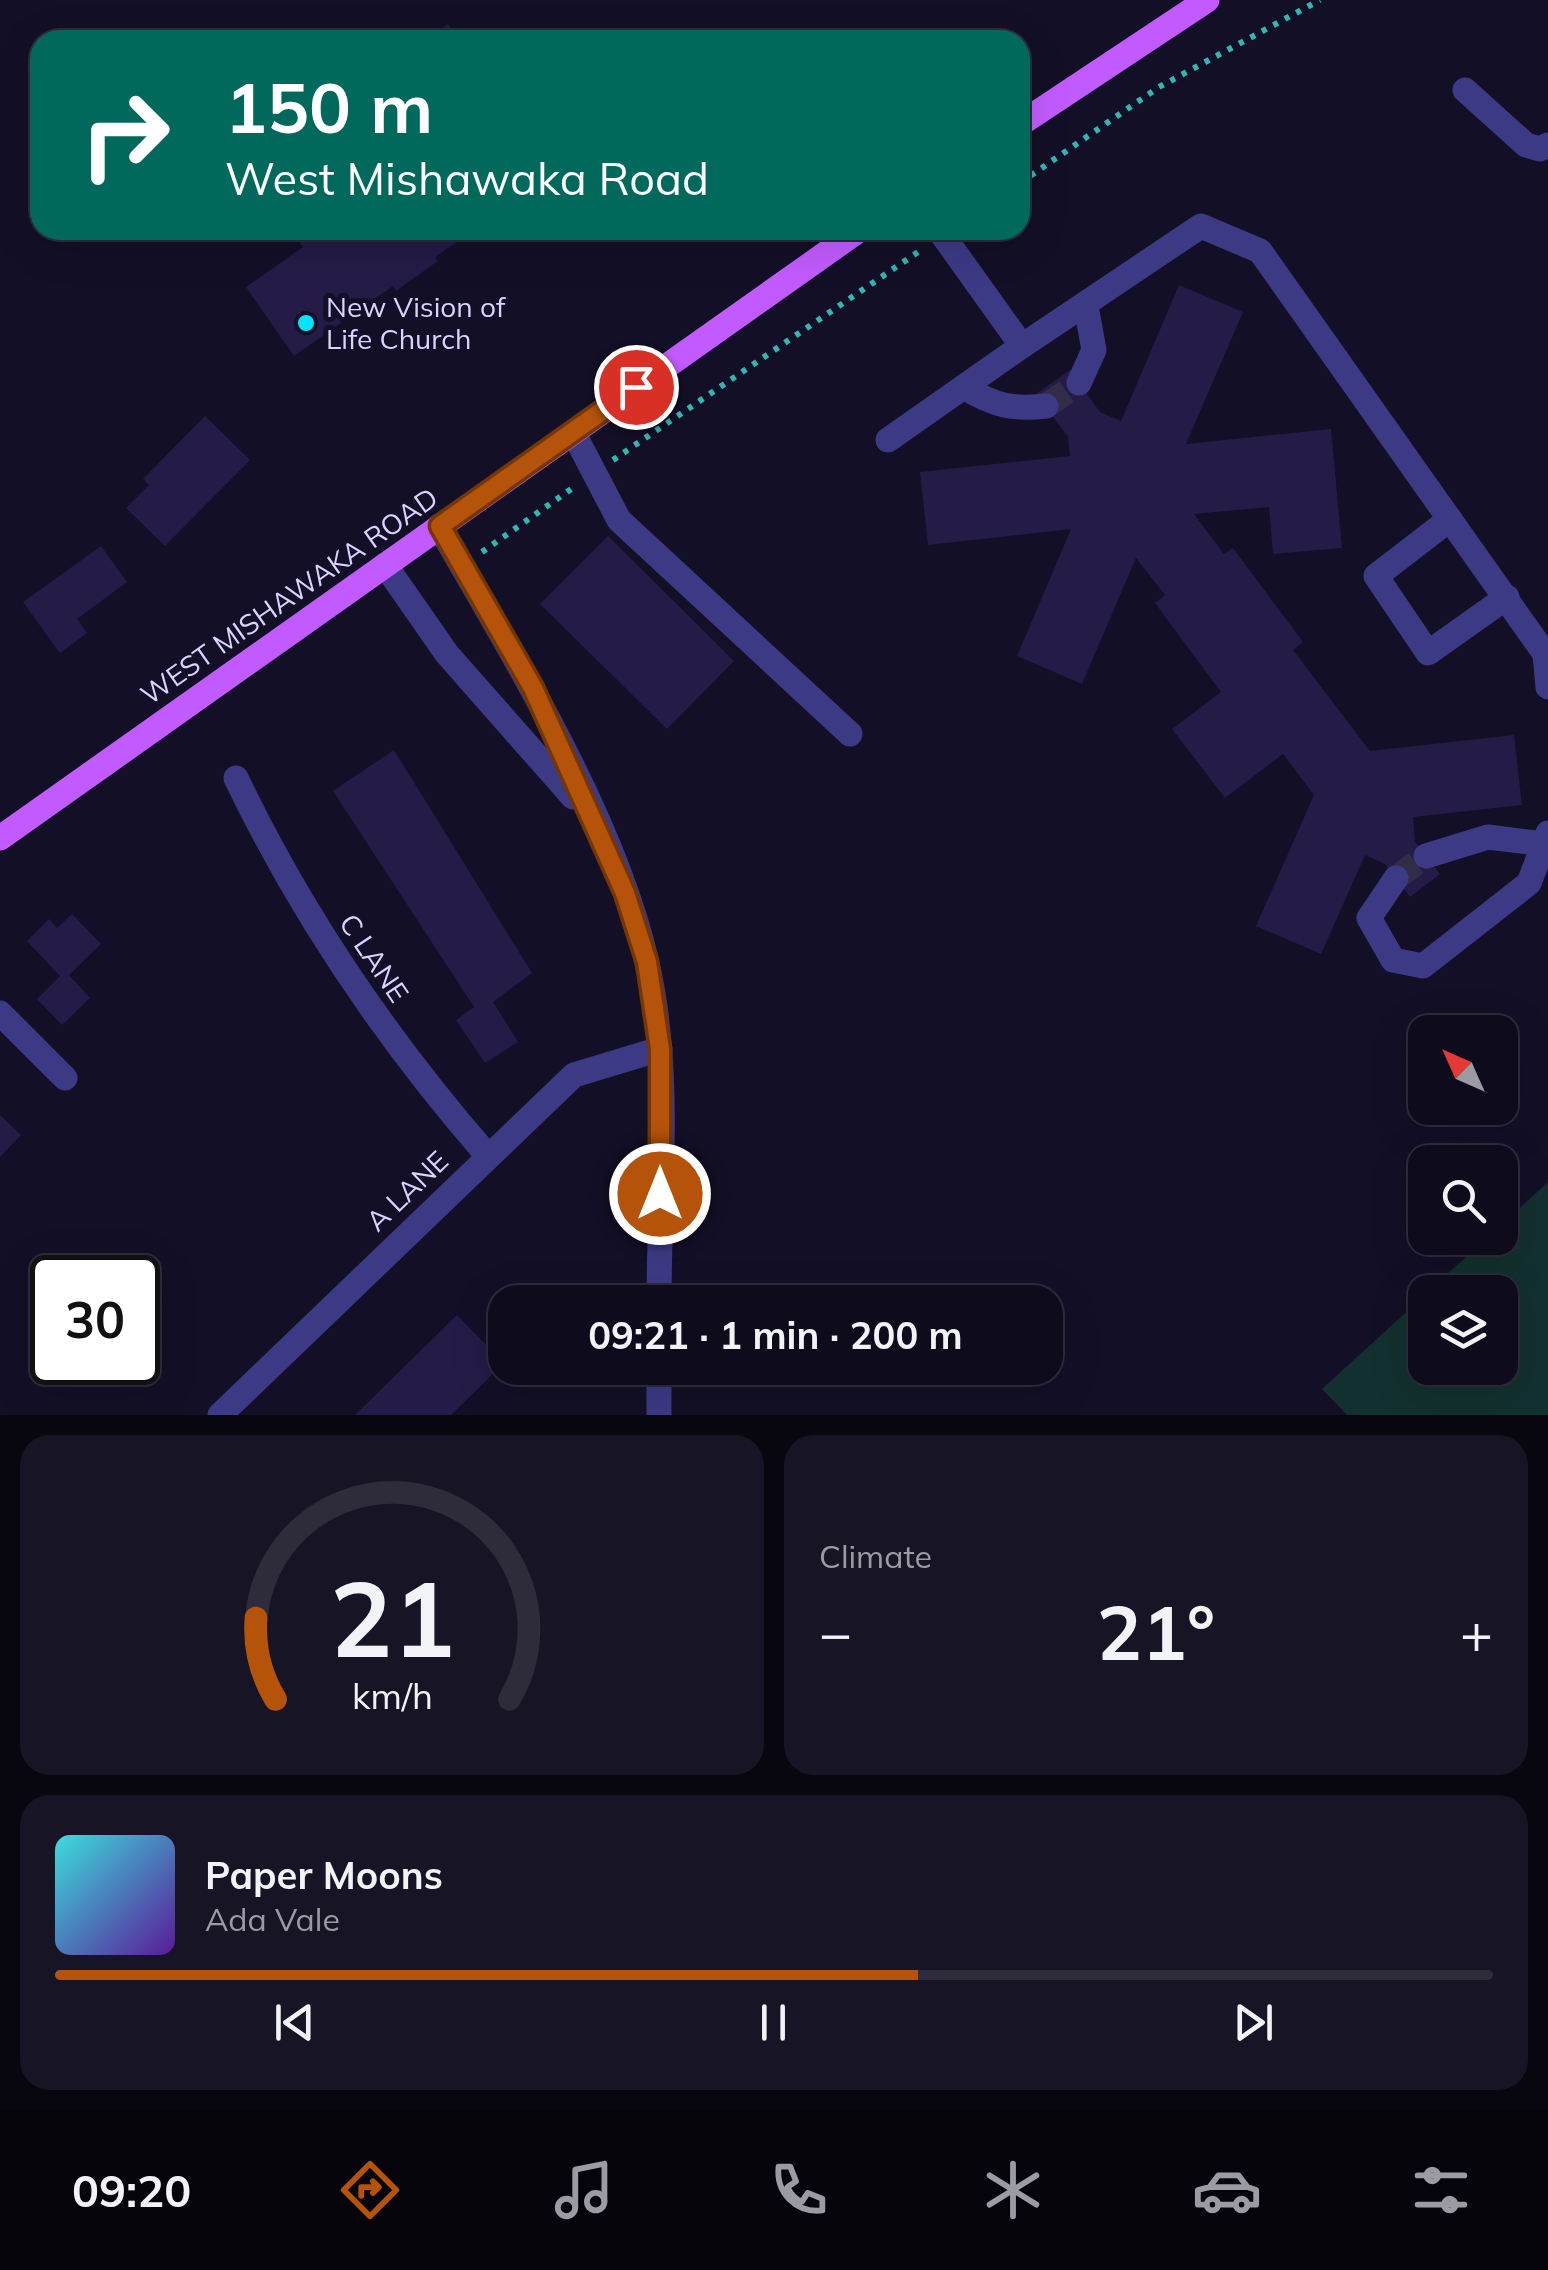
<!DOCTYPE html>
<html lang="en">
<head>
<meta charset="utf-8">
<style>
  :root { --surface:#0e0b1c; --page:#171425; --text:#f1f3f6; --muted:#9b9ba3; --line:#2e2b3b; --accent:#b45309 }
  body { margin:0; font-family:Mulish,sans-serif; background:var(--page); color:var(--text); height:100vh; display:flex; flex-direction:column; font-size:38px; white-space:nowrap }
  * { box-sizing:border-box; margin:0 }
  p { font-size:32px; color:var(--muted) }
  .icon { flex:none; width:55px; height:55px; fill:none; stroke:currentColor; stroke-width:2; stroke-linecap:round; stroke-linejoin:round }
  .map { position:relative; height:1415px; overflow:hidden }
  .panel { display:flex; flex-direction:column; gap:20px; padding:20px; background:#08060f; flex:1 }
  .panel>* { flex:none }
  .top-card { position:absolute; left:30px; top:30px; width:1000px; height:210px; border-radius:30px; box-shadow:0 10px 40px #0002,0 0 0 2px var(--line); background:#00695c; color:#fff; overflow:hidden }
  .needle { width:65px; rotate:315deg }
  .tools { position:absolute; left:1408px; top:1015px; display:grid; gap:20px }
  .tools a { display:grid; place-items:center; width:110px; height:110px; border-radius:20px; background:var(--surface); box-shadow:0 10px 40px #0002,0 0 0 2px var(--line); font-size:50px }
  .speed { position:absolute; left:30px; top:1255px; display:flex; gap:20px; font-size:50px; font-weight:700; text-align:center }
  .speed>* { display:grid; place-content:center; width:130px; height:130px; border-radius:50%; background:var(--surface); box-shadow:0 10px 40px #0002,0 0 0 2px var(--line); line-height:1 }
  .speed .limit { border:5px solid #111; border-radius:15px; background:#fff; color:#111 }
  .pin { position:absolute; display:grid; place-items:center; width:85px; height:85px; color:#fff; margin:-42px; border:5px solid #fff; border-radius:50%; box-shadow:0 2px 10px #0007 }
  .me { position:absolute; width:110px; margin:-55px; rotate:0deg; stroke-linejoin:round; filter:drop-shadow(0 0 8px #0008) }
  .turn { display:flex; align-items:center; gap:35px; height:210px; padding:0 30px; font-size:45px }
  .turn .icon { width:130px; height:130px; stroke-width:2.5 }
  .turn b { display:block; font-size:70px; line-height:85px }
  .big { font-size:75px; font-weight:700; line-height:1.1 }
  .panel .card { flex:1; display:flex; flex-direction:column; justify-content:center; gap:15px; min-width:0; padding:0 35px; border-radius:30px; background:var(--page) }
  .panel .dial { align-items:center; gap:0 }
  .dial svg { height:260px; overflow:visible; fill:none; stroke:var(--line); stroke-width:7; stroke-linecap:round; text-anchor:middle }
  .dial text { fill:var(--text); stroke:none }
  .song { display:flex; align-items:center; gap:30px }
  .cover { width:120px; height:120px; border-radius:15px; background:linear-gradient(135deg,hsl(180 70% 55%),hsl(270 70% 35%)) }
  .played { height:10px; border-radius:5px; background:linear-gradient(90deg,var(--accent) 60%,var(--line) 60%) }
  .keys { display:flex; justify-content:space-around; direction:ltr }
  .heat { display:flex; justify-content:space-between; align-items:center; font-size:55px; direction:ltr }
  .panel .tiles { flex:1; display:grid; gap:20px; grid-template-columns:1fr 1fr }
  .card:last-child { grid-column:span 2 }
  .trip { position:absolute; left:488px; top:1285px; width:575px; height:100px; border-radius:30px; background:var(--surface); box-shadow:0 10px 40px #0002,0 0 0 2px var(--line); font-weight:700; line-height:100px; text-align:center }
  .dock { display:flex; height:160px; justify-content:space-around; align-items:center; background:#06040b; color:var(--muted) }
  .dock .icon { width:70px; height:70px }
  .dock .current { color:var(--accent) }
  .dock b { font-size:45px; color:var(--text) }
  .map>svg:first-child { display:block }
  .green { fill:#12302f }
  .building { fill:#241b47 }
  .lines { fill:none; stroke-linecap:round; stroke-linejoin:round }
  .minor-tunnel { stroke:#312d47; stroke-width:25; stroke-dasharray:25 12; stroke-linecap:butt }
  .path { stroke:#2fb8b0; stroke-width:6; stroke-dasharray:5 8; stroke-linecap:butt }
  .minor { stroke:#3d3a85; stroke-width:25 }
  .major { stroke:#c25bff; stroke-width:25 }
  .route-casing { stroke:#753606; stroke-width:25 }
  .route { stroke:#b45309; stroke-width:18 }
  .poi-dot { fill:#00e5ff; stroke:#130f26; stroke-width:4 }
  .labels { text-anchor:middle; stroke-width:10; stroke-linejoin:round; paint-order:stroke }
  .poi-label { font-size:28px; fill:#d9d4ff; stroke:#130f26; text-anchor:start }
  .street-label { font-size:28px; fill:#d9d4ff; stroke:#130f26 }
</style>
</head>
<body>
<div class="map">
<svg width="1548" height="1415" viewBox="0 0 1548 1415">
  <rect width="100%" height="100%" fill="#130f26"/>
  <polygon class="green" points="1548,1182 1548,1415 1347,1415 1322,1389 1425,1295 1425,1368 1500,1368 1500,1292 1427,1292 1487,1238 1500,1238 1500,1226"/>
  <g class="building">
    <polygon points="448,24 459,40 425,40"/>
    <polygon points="291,230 474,230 435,257 438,261 396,291 393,286 294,356 246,287 303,247"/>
    <polygon points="1179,285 1243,312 1186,444 1331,429 1342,548 1273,554 1269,507 1194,514 1224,554 1233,548 1303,642 1293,650 1370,751 1514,735 1522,805 1413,817 1415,842 1440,874 1410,897 1385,864 1365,855 1321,954 1256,926 1314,795 1283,754 1225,798 1172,729 1221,692 1155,603 1165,595 1136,558 1082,684 1017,656 1071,529 928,545 920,472 1070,456 1068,437 1036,394 1070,370 1100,412 1121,421"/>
    <polygon points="205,416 250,460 165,546 126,508 149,485 143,479"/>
    <polygon points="608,536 734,661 667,729 540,604"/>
    <polygon points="101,546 127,582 77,619 87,633 60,653 23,602"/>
    <polygon points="394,750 532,973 493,1002 518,1042 485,1063 456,1020 474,1007 333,791"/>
    <polygon points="72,914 101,944 69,975 90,998 62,1025 37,999 60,976 27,941 49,919 57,928"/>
    <polygon points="0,1115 21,1135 0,1157"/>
    <polygon points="457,1315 504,1363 451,1415 355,1415"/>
  </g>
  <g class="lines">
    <g class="minor-tunnel">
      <polyline points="1046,406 1079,383"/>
      <polyline points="1396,878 1426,856"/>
    </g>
    <g class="path">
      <polyline points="1020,183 1159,87 1320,0"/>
      <polyline points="613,460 921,250"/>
      <polyline points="482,552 574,487"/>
    </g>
    <g class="minor">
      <polyline points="1465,90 1526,145 1540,149 1548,145"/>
      <polyline points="939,230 1022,346 1201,226 1260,251 1545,654 1548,687"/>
      <polyline points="1079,383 1094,350 1086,306"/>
      <path d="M 965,388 C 994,405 1012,410 1046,406"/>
      <polyline points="573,432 619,520 850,734"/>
      <polyline points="888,440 1022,346"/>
      <polyline points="1450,519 1376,576 1428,653 1507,597"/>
      <path d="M 439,526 C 513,656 614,817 647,963 C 672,1072 659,1191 659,1302"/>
      <polyline points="385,565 447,654 573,797"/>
      <path d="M 236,778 C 302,916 387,1040 487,1155"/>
      <polyline points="1426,856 1488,837 1544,844"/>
      <polyline points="1396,878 1369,918 1393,960 1423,966 1529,883 1548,833"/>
      <polyline points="0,1013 65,1078"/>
      <polyline points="220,1415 574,1075 660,1049"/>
      <polyline points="659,1415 659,1368"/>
    </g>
    <g class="major">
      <polyline points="1020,124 1207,0"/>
      <polyline points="0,838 859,230"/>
    </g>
  </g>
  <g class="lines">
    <defs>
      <polyline id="route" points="636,387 440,526 533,688 625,893 647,962 660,1049 660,1194"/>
    </defs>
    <use href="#route" class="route-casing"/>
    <use href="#route" class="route"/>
  </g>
  <circle class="poi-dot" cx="306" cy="323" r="10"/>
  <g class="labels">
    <g class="poi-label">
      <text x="326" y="317">New Vision of<tspan x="326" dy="32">Life Church</tspan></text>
    </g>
    <g class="street-label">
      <text transform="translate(289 596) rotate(-35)" y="10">WEST MISHAWAKA ROAD</text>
      <text transform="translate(374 958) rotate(56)" y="10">C LANE</text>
      <text transform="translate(407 1191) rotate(-44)" y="10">A LANE</text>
    </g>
  </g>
</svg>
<div class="tools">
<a><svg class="needle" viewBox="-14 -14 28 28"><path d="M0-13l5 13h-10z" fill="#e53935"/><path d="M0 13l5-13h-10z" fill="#9b9ba3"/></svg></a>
<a><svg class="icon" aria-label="search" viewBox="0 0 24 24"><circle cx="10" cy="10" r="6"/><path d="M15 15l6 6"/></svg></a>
<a><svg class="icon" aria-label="layers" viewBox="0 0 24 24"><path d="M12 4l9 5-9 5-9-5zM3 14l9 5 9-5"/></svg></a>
</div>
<div class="speed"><div class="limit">30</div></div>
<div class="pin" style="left:636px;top:387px;background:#d93025"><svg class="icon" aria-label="arrive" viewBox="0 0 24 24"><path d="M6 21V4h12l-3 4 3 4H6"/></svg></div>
<svg class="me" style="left:660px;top:1194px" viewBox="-20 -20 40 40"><circle r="17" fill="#b45309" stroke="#fff" stroke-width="3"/><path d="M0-11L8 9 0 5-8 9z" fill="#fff"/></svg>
<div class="trip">09:21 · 1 min · 200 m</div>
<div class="top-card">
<div class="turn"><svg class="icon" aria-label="right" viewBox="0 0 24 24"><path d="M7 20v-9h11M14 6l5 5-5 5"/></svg><div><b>150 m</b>West Mishawaka Road</div></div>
</div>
</div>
<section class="panel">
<div class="tiles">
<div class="card dial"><svg viewBox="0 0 100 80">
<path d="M14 69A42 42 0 1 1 86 69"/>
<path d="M14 69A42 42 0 0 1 8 44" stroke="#b45309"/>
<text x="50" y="56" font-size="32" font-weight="700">21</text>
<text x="50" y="72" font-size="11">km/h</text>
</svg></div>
<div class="card"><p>Climate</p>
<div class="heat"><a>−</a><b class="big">21°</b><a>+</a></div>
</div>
<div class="card">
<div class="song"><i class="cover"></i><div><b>Paper Moons</b><p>Ada Vale</p></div></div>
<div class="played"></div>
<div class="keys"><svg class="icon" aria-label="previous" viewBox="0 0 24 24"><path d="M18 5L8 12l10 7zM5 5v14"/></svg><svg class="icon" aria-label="pause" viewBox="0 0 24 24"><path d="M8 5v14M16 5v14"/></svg><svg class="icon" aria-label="next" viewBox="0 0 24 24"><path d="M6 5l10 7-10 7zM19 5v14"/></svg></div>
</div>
</div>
</section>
<nav class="dock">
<b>09:20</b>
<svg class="icon current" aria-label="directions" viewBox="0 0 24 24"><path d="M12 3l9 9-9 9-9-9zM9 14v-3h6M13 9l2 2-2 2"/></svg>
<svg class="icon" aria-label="music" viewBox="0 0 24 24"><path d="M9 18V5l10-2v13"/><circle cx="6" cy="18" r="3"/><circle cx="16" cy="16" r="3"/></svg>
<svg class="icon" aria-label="phone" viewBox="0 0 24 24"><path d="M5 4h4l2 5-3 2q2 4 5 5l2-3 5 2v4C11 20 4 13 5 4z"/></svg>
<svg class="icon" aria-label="climate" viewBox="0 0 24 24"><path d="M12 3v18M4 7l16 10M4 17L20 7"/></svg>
<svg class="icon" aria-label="car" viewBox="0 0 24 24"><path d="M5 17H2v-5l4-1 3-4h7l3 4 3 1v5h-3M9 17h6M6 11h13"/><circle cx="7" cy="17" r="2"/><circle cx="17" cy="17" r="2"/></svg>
<svg class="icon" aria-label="filters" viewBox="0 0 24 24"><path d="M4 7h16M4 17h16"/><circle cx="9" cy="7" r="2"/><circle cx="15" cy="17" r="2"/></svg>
</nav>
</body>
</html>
